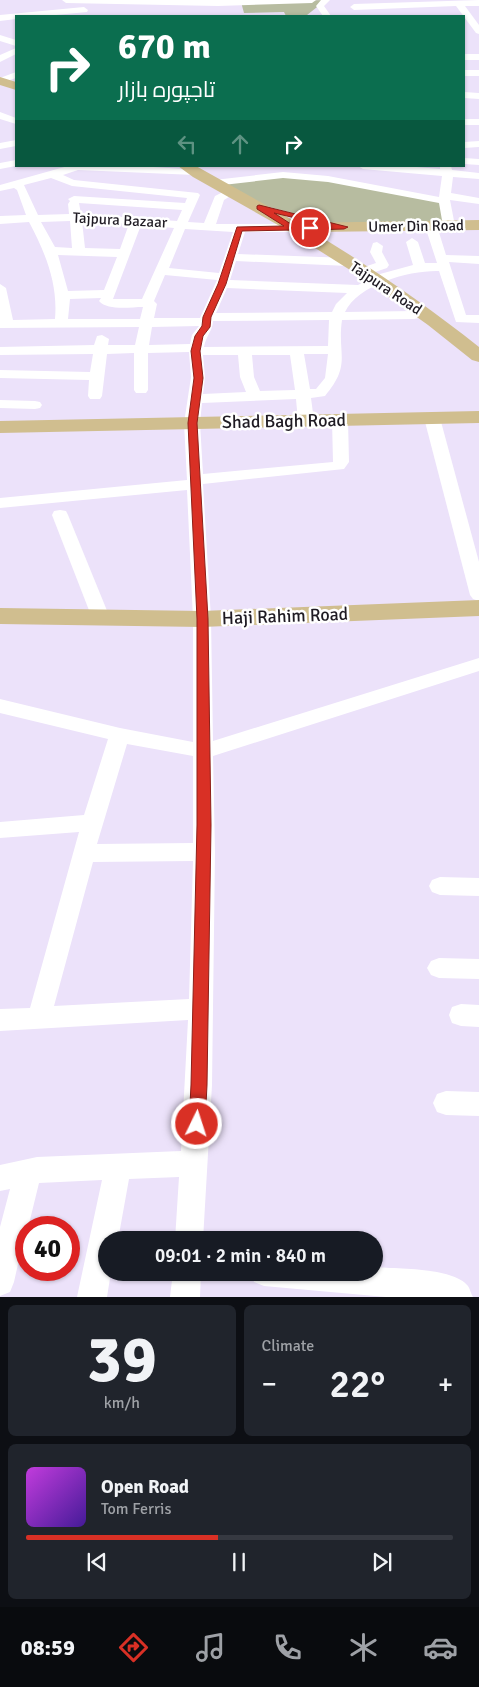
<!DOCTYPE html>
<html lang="en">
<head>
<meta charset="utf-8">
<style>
  :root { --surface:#171b24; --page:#20242c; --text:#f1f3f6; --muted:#9ea1a6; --line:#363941; --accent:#d93025 }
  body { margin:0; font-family:Signika,Cairo,sans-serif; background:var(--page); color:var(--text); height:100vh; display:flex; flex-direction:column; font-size:19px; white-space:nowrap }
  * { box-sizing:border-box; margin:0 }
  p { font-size:16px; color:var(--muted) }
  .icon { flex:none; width:28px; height:28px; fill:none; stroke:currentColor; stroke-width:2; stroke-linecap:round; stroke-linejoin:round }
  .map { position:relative; height:1297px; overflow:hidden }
  .panel { display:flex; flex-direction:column; gap:8px; padding:8px; background:#0d0f14; flex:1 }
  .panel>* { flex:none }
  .top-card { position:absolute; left:15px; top:15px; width:450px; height:152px; border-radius:0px; box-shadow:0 1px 4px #0004; background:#0b6e4f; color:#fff; overflow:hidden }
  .speed { position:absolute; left:15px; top:1216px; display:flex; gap:10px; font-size:25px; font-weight:700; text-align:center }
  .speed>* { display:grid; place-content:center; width:65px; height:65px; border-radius:50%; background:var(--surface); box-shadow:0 1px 4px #0004; line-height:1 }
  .speed .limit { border:8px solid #d22; background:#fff; color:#111 }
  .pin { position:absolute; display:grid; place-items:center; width:42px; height:42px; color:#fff; margin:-21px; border:2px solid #fff; border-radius:50%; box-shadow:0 1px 5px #0007 }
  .me { position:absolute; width:55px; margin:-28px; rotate:4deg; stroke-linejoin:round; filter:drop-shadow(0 0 4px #0008) }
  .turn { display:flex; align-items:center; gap:18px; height:105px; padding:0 20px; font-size:22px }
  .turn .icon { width:65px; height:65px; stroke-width:2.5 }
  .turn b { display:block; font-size:35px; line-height:42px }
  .lanes { display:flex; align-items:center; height:48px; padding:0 20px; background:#0003; justify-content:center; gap:25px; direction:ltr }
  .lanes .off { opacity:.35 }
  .big { font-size:38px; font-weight:600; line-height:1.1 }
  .panel .widget { flex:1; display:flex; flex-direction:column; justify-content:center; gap:8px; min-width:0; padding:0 18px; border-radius:8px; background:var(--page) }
  .panel .dial { align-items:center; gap:0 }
  .dial b { font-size:65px; line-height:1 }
  .song { display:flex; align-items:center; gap:15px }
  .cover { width:60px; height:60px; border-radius:8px; background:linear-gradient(135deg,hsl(290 70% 55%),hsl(260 70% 35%)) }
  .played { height:5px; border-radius:2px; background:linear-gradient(90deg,var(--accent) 45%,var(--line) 45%) }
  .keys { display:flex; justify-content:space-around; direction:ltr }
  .heat { display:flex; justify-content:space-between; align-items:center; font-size:28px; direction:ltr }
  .panel .tiles { flex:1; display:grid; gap:8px; grid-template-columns:1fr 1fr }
  .widget:last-child { grid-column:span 2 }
  .trip { position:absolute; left:98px; top:1231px; width:285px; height:50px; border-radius:25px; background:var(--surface); box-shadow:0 1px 4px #0004; font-weight:600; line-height:50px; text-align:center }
  .menu { display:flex; height:80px; justify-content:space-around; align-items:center; background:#090b0e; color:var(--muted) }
  .menu .icon { width:35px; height:35px }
  .menu .current { color:var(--accent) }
  .menu b { font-size:22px; color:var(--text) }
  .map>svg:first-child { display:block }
  .green { fill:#b7bca0 }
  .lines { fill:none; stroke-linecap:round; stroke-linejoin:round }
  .minor { fill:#fff; fill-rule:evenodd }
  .major { fill:#d0be8f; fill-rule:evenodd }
  .route { fill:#d93025; stroke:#8d1f18 }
  .labels { text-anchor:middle; stroke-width:5; stroke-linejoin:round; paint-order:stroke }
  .far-street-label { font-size:15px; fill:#1f1b23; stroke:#fff }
  .street-label { font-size:18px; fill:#1f1b23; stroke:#fff }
</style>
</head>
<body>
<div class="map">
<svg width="479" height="1297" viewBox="0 0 479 1297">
  <rect width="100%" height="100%" fill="#ece2fa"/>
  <g class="green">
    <polygon points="326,0 307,15 286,16 284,12 244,13 241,2"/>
    <polygon points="283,175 328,179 444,201 449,226 345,227 250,202 214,183"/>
  </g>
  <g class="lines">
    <g class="minor">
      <polygon points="62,0 316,0 312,3 218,6 66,3"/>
      <polygon points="321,0 330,0 324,6 331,16 323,16 316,6"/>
      <polygon points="479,0 479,6 465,6 479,25 479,34 476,33 456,6 354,10 350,7 354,4"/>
      <polygon points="84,7 88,10 87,12 45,16 16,16 16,19 0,21 0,15"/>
      <polygon points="0,35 16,40 16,46 0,41"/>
      <polygon points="16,48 16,54 0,62 0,55"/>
      <rect x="464" y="54" width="15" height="6"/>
      <rect x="464" y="70" width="15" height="6"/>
      <polygon points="16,72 16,78 0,83 0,78"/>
      <polygon points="464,92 479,93 479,99 464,98"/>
      <polygon points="0,112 16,118 16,124 0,119"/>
      <rect x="464" y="119" width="15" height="6"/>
      <polygon points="16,140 16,146 0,149 0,143"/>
      <polygon points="479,141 479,147 464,148 464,142"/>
      <polygon points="464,158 479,159 479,165 464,164"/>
      <polygon points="16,160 16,166 0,169 0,163"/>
      <path d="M 68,166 L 138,166 L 199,170 L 201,172 L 195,175 L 78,170 L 63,175 L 74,180 L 198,193 L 200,195 L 188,222 L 204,223 L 215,196 L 227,190 L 235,190 L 237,192 L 224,200 L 216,224 L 293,224 L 299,228 L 293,232 L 245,232 L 238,254 L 348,258 L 354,262 L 348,266 L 236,261 L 230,280 L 358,285 L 380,274 L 413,265 L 406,242 L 412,238 L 418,242 L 425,263 L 437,263 L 425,226 L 431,222 L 437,226 L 446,255 L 479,256 L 479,264 L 449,262 L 466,315 L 479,315 L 479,323 L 456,322 L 439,271 C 411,270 358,284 345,312 L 414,311 L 424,309 L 431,313 L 429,316 L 414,319 L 342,320 C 337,355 352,364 325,396 L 311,398 L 314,421 L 311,424 L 301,424 L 298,421 L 296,399 L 202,403 L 200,423 L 203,474 L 333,462 L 332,420 L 335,417 L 345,417 L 348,420 L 349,462 L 344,469 L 203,484 L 211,619 L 213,741 L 479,658 L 479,671 L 213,756 L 215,852 L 212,1085 L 203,1240 L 175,1240 L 179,1177 L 129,1179 L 118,1240 L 106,1240 L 106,1272 L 111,1272 L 107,1297 L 77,1297 L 102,1180 L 39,1183 L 28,1228 L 26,1228 L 14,1282 L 10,1292 L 0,1296 L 0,1227 L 10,1189 L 0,1191 L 0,1165 L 37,1157 L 181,1151 L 188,1020 L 0,1031 L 0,1009 L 30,1008 L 79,832 L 0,838 L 0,822 L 84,815 L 108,739 L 0,713 L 0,699 L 120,728 L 193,742 L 193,619 L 187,490 L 0,508 L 0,498 L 187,480 L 184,423 L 191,377 L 189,352 L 148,353 L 148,390 L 146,393 L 136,393 L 134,390 L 134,353 L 107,354 L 102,396 L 100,399 L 90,399 L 88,396 L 89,380 L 0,378 L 0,370 L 90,372 L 93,354 L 0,355 L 0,347 L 94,345 L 97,336 L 102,335 L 109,339 L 108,345 L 135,345 L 139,327 L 0,328 L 0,284 L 6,288 L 13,320 L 55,319 C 58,284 46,254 29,222 L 0,224 L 0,216 L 26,215 L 17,190 L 14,188 L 0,191 L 0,185 ZM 51,178 L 72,186 L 187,198 L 185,203 L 74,196 L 68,199 L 70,201 L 68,204 L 69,214 L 38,215 L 24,185 ZM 79,203 L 182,210 L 177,221 L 81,214 ZM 70,221 L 72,248 L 55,247 L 41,222 ZM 82,221 L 129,224 L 120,249 L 85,248 ZM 141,225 L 174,228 L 142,299 L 113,299 ZM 185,229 L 233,232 L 219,273 L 169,268 ZM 58,255 L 117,257 L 104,290 L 68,291 ZM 165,275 L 217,280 L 200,318 L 154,318 L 157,304 L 154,301 ZM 227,288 L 347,293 L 336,304 L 332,312 L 216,313 ZM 101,298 L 99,301 C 108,311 130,307 143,307 L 140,319 L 68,319 L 70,299 ZM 329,320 L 328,346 L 204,347 C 206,336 213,330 213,321 ZM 199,326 L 192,335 L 190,344 L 149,345 L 152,327 ZM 304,354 L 328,354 L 325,378 L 316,389 L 310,389 ZM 203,355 L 238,355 L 240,377 L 246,392 L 203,394 L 205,377 ZM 252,355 L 290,355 L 295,390 L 260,391 L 254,377 ZM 127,744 L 193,756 L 193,843 L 97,844 ZM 193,861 L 189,999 L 54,1006 L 93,862 Z"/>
      <polygon points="358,166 404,166 440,169 440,166 451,166 452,170 479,173 479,179 453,177 451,193 479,198 479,204 450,200 455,226 449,230 443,226 439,203 328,182 283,178 214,186 208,183 214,180 283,172 328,176 439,197 442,176 363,169"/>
      <polygon points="377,242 383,246 382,252 389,265 387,268 363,276 358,275 357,272 358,269 376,263 370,252 373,243"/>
      <polygon points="0,400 35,401 40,402 42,405 40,408 35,409 0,408"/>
      <polygon points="432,413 437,415 440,418 479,562 479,601 473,599 470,595 424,418 427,415"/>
      <polygon points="60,510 66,511 68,515 110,618 107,622 101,624 95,622 92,618 52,515 54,511"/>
      <polygon points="440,877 479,878 479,896 440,895 432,892 429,886 432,880"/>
      <polygon points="439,958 479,959 479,979 439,978 431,975 427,968 431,961"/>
      <polygon points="461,1004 479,1005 479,1027 461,1026 452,1023 449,1015 452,1007"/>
      <polygon points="446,1091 479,1092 479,1116 446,1115 437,1112 433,1103 437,1094"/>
      <path d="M 374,1267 C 397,1269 453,1267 468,1286 C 470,1289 471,1294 473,1297 L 386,1297 L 264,1286 L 254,1282 L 250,1272 L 374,1272 Z"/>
      <polygon points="173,1272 201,1272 200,1297 170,1297"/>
    </g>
    <g class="major">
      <polygon points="0,77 16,82 16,90 0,85"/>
      <path d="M 178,166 L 196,166 L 298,223 L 479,220 L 479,230 L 313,232 C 371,267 426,305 479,347 L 479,362 L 472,360 L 428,325 L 358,275 L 285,229 L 193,177 Z"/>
      <polygon points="479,411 479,423 0,433 0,421"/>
      <polygon points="479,600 479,616 202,627 0,624 0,608 202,611"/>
    </g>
  </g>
  <polygon class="route" points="259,205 348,227 344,229 310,230 307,229 307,226 326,225 274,213 297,228 293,230 242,231 226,284 211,317 210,327 203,336 200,351 203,378 197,423 208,619 211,825 207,1085 205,1124 202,1129 197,1132 191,1129 189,1124 191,1085 197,825 197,619 188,423 194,378 191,351 195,336 202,326 203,317 218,284 237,227 284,226 257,209 257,206"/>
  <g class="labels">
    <g class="far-street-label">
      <text transform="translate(120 220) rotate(3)" y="5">Tajpura Bazaar</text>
      <text transform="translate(416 226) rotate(-1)" y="5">Umer Din Road</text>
      <text transform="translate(386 288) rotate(34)" y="5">Tajpura Road</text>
    </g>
    <g class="street-label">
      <text transform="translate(284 421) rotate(-1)" y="6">Shad Bagh Road</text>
      <text transform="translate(285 616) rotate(-2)" y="6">Haji Rahim Road</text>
    </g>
  </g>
</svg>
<div class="speed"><div class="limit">40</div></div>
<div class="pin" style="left:310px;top:228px;background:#d93025"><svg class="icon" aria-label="arrive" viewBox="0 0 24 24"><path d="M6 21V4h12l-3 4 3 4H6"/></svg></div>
<svg class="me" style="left:197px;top:1124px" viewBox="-20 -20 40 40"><circle r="17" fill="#d93025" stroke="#fff" stroke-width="3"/><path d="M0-11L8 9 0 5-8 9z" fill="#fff"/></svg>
<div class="trip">09:01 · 2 min · 840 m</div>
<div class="top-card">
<div class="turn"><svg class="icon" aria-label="right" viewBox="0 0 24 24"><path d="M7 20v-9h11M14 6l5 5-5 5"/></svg><div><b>670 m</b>تاجپورہ بازار</div></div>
<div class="lanes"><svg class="icon off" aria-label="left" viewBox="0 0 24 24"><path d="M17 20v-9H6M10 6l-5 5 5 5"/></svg><svg class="icon off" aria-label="ahead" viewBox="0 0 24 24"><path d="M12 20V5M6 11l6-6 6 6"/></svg><svg class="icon" aria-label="right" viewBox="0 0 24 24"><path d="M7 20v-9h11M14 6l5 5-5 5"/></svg></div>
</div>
</div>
<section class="panel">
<div class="tiles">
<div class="widget dial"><b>39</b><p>km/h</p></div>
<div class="widget"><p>Climate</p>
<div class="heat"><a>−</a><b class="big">22°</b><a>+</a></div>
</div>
<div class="widget">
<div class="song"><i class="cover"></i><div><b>Open Road</b><p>Tom Ferris</p></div></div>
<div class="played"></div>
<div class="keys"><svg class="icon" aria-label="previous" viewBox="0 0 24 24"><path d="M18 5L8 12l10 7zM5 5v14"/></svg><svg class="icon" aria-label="pause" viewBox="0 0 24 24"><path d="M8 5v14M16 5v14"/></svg><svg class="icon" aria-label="next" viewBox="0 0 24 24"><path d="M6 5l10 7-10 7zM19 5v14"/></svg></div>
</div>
</div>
</section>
<nav class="menu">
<b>08:59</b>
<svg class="icon current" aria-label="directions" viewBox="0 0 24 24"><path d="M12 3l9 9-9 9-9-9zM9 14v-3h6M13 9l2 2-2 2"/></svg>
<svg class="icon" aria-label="music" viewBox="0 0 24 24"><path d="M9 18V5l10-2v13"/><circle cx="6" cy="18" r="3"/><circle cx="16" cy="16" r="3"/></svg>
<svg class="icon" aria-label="phone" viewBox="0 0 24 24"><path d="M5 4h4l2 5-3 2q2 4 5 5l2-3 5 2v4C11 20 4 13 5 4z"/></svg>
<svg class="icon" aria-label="climate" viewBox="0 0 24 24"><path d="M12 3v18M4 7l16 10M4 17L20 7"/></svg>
<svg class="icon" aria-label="car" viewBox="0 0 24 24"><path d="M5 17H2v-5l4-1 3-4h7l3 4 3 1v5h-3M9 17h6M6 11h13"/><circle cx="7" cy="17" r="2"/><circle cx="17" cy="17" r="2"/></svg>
</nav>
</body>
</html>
